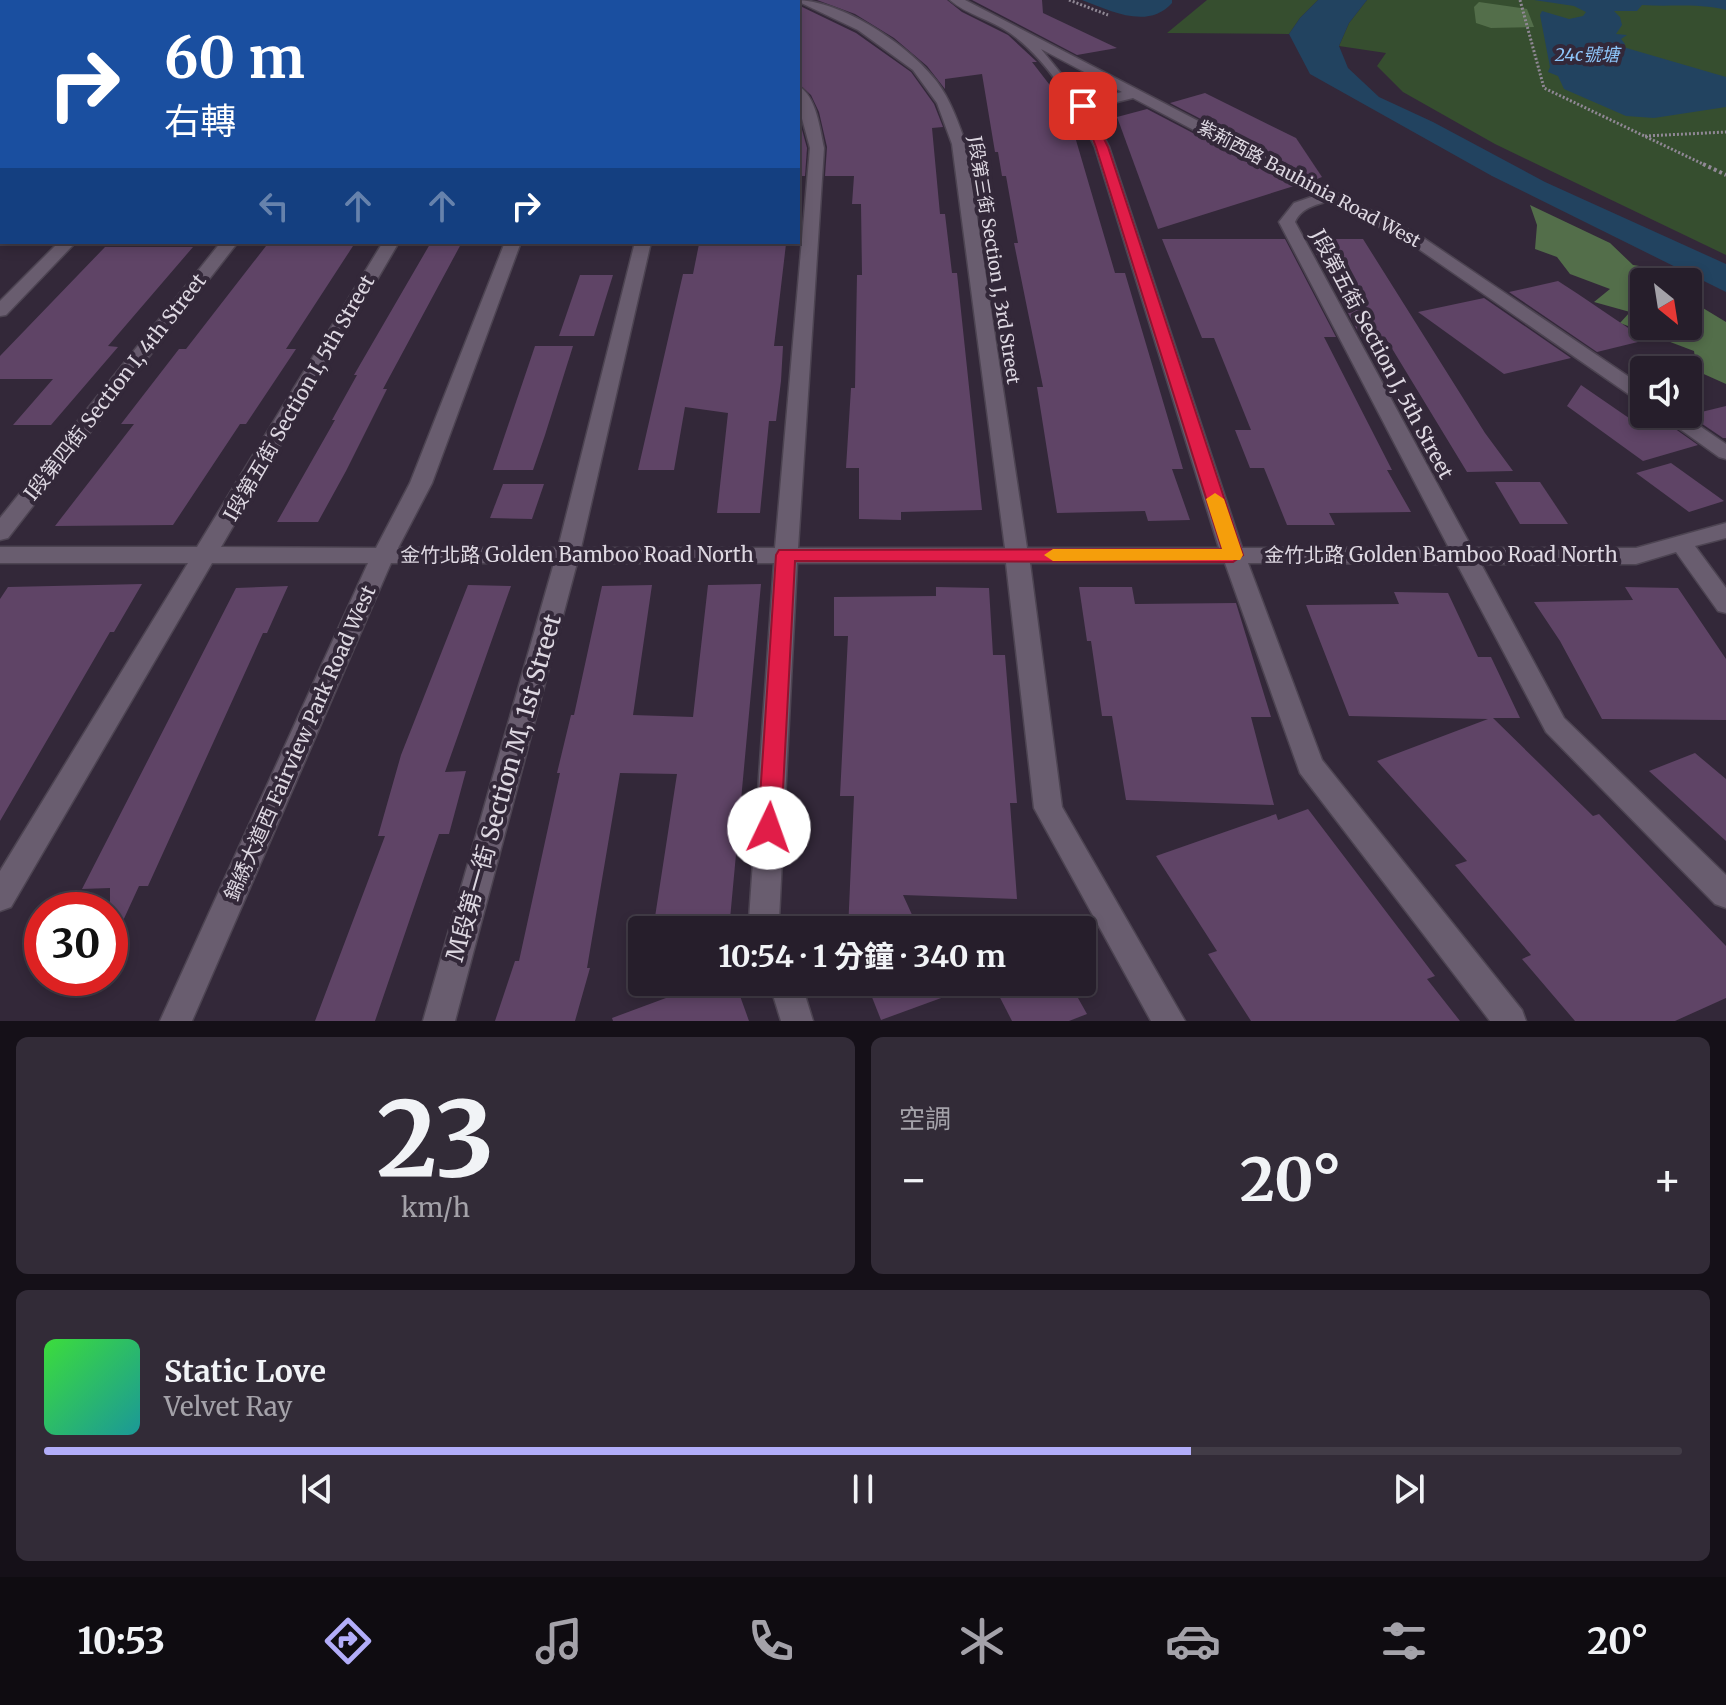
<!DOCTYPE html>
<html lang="zh-TW">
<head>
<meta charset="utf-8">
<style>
  :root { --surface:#261e2b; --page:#322b37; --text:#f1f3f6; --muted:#a4a2a9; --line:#423c47; --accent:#b2adf9 }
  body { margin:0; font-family:Merriweather,"Noto Sans TC",serif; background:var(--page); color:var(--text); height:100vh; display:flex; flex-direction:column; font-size:30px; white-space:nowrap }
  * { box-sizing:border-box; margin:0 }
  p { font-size:26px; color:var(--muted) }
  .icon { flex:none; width:44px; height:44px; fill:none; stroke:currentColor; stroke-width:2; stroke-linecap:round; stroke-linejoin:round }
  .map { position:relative; height:1021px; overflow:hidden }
  .panel { display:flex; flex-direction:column; gap:16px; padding:16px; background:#151018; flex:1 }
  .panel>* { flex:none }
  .top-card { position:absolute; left:0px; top:0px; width:800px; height:244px; box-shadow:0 4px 12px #0003,0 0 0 2px var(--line); background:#1a4fa0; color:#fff; overflow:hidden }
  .needle { width:52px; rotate:150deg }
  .buttons { position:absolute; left:1630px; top:268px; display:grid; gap:16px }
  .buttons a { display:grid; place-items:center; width:72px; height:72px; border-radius:8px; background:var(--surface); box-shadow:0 4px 12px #0003,0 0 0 2px var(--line); font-size:40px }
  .speed { position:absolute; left:24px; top:892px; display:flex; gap:16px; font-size:40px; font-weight:700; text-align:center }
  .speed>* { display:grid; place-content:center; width:104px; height:104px; border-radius:50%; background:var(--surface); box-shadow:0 4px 12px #0003,0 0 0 2px var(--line); line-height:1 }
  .speed .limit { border:12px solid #d22; background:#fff; color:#111 }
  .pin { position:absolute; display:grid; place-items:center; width:68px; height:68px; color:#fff; margin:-34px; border-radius:16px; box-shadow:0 4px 12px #0006 }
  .me { position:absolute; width:88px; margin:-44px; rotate:3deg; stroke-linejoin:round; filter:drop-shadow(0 0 6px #0008) }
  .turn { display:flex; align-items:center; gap:28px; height:168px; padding:0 32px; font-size:36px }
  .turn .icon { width:104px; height:104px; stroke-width:2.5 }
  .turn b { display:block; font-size:56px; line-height:68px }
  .lanes { display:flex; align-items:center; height:76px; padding:0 32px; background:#0003; justify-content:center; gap:40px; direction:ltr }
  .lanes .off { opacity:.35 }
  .big { font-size:60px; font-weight:700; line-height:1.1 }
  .panel .widget { flex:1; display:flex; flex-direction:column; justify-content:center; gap:12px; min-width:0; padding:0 28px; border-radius:12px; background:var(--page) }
  .panel .dial { align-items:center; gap:0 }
  .dial b { font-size:104px; line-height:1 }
  .song { display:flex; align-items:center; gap:24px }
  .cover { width:96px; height:96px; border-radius:12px; background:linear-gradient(135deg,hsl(120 70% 55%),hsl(180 70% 35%)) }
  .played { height:8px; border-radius:4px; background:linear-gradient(90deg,var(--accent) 70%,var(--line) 70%) }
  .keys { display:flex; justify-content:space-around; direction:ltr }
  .heat { display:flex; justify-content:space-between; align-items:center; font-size:44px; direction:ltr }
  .panel .tiles { flex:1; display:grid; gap:16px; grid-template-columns:1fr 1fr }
  .widget:last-child { grid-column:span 2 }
  .trip { position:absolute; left:628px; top:916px; width:468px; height:80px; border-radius:8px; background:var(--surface); box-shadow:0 4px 12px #0003,0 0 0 2px var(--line); font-weight:700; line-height:80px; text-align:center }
  .tabs { display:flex; height:128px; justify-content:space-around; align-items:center; background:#0f0c11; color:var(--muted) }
  .tabs .icon { width:56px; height:56px }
  .tabs .current { color:var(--accent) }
  .tabs b { font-size:36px; color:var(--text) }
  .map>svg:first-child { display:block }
  .green { fill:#364e2f }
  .forest { fill:#536e4a }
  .water { fill:#224360 }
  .building { fill:#5f4466 }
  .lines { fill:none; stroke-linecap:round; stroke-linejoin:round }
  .minor-casing { stroke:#4d4452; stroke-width:3 }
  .path-far1 { stroke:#908895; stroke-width:3; stroke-dasharray:2 2; stroke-linecap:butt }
  .path { stroke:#908895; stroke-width:4; stroke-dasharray:3 3; stroke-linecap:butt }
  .minor { fill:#695d6f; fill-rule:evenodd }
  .route { fill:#e11d48; stroke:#92132f; stroke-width:2 }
  .slow { fill:#f59e0b }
  .labels { text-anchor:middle; stroke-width:8; stroke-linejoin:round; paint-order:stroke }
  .far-water-label { font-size:18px; font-style:italic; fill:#8ec6fa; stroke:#332839 }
  .far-street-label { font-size:18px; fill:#ddd7e1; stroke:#332839 }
  .street-label { font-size:20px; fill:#ddd7e1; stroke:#332839 }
  .near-street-label { font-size:24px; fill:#ddd7e1; stroke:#332839 }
</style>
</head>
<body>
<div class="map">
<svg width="1726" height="1021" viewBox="0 0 1726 1021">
  <rect width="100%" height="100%" fill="#332839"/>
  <g class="green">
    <polygon points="1207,0 1318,0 1300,18 1289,34 1167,33"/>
    <polygon points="1367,0 1726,0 1726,255 1495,144 1403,92 1377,66 1386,53 1339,46 1349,23"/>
  </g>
  <g class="forest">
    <polygon points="1479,2 1527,9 1534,27 1491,28 1476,23 1474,7"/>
    <polygon points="1530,205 1610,243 1633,265 1671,271 1653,282 1644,282 1644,326 1688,326 1688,299 1726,322 1726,384 1697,371 1694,351 1620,323 1630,312 1594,302 1610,289 1570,274 1557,257 1535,249 1537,225"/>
  </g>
  <g class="water">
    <path d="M 1082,0 L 1172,0 L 1172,3 C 1148,30 1111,11 1082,0 Z"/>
    <polygon points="1318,0 1367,0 1349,23 1339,46 1348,68 1379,97 1433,122 1545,182 1726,264 1726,292 1492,176 1310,74 1289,34 1300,18"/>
    <path d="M 1534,0 L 1726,0 L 1726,10 C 1698,3 1668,7 1642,5 L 1637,11 L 1614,11 L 1620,17 L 1622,25 L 1616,34 L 1627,35 L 1621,39 L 1625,44 L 1623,47 L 1726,77 L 1726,107 L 1654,118 L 1626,116 L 1564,89 L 1558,76 L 1548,72 L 1550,67 L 1540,15 L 1542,11 L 1569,19 L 1583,16 L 1586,12 L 1574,6 Z"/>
  </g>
  <g class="building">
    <polygon points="817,0 947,0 962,12 1008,35 1037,62 1032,62 1066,106 1115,273 1125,273 1183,469 1172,469 1190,520 1148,521 1145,511 1057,513 1037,387 1043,387 1014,243 1018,243 1006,176 1002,176 998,152 995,152 982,74 945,79 945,89 927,66 894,38 855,14"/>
    <polygon points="972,0 1042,0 1043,13 1117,48 1077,55"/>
    <polygon points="798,5 856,33 911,72 934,104 943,127 932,128 940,214 945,214 952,273 957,273 982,510 901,512 901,520 859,519 859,468 846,468 851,388 855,388 857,275 862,275 861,204 852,204 854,176 825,176 827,147 819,112 811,95 798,83"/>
    <polygon points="1205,93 1296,138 1322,177 1317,179 1170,103"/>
    <polygon points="1147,109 1294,186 1158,229 1117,117"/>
    <polygon points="798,115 807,148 805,176 798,176"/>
    <polygon points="1162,239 1285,239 1336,337 1324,337 1392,470 1387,470 1411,512 1329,513 1335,525 1287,525 1264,468 1250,468 1235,430 1251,430 1214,338 1202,338"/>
    <polygon points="1308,239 1363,239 1485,433 1513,471 1467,472 1385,337 1361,337"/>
    <polygon points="430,244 461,244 383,389 387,389 346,471 318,522 277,522 335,420 332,420 357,375 354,375"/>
    <polygon points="699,244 786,244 774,346 783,346 781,381 776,421 769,421 760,513 717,513 728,413 685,407 674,470 638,470 683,274 693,274"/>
    <polygon points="266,246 353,246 286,349 296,349 246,424 240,424 173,525 55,526 134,424 121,424 179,349 186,349"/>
    <polygon points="105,247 193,247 108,346 118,347 51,425 13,425 53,379 0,379 0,356"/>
    <polygon points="580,275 613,275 594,336 559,336"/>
    <polygon points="1558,281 1578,294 1646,340 1597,352 1509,292"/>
    <polygon points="1484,298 1571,358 1504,374 1418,312"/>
    <polygon points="535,346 573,346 545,435 533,470 493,470"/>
    <polygon points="1581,385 1642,427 1664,421 1698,445 1643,461 1567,406"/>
    <polygon points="1726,406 1726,438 1723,438 1689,415"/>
    <polygon points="1671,463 1724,501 1689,512 1636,473"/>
    <polygon points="1495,482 1540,482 1568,524 1520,524"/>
    <polygon points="503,484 544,484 532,519 490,518"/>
    <polygon points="142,584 114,632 110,632 0,821 0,599 8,587"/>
    <polygon points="761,584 729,930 653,930 677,774 620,773 587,968 590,968 575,1021 495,1021 515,961 519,961 560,773 557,773 571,715 574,715 602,586 652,585 633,715 693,717 708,585"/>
    <polygon points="468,585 511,586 445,772 466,771 449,834 439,834 375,1021 315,1021 385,836 378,836 401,755"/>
    <polygon points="288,586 267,633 263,633 148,886 139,886 110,949 110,888 82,889 236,588"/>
    <polygon points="936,587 989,588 993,655 1005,655 1017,803 1010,803 1017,899 903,895 919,930 848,930 854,796 840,796 848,636 834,636 834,597 936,596"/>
    <polygon points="1079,587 1132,587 1135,604 1236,603 1271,717 1251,717 1274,805 1126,800 1112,716 1102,716 1091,641 1087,641"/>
    <polygon points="1625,587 1678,588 1726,659 1726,720 1602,719 1560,641 1534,602 1633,600"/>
    <polygon points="1394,592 1448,593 1478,657 1491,657 1520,718 1493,718 1593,816 1599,814 1726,946 1726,998 1675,1021 1575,1021 1522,959 1531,955 1455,865 1467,861 1377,761 1488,719 1349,716 1306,605 1399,604"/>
    <polygon points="1695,753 1726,779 1726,841 1649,771"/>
    <polygon points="1308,809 1435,976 1427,979 1460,1021 1251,1021 1208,954 1217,951 1156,856 1276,814 1278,820"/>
    <polygon points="709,982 735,982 749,1021 613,1021 612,1018"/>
    <polygon points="866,982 985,982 881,1020"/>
    <polygon points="992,982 1069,982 1087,1014 1069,1021 1012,1021"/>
  </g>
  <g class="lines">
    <defs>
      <g id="minor">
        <polygon points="97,0 112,0 114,2 99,2"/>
        <polygon points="258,0 272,0 274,2 260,2"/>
        <polygon points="384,0 398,0 400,2 386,2"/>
        <polygon points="491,0 505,0 507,2 493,2"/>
        <polygon points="643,0 658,0 660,2 645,2"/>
        <path d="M 795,0 C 842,0 910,46 937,82 C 951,101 958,122 966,144 L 1027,548 L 1219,548 L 1095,147 C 1075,106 1048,60 1010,33 C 992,20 967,15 950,0 L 965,0 L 1422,237 L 1644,387 L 1644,402 L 1637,400 L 1410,243 L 1329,201 C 1315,205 1301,208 1295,222 L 1472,548 L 1636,548 L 1726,523 L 1726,538 L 1695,546 L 1726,588 L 1726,613 L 1718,611 L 1676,552 L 1636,564 L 1481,564 L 1564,718 L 1726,875 L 1726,908 L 1715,904 L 1546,732 L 1457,564 L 1248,563 L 1322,760 L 1522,1010 L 1526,1021 L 1490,1021 L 1300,773 L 1225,563 L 1030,563 L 1062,807 L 1185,1021 L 1151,1021 L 1034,808 L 1006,563 L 797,563 L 779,919 L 783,930 L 753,930 L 749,919 L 774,563 L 577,563 L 455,1021 L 423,1021 L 554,563 L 391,563 L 192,1021 L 160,1021 L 368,563 L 212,563 L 11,907 L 0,911 L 0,871 L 188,563 L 0,563 L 0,547 L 197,547 L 383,242 L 399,242 L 221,547 L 376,548 L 410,483 L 505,242 L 521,242 L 432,483 L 398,548 L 558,548 L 635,242 L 651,242 L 581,548 L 775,548 L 810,148 L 798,104 L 798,86 C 816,95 820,129 824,148 L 798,548 L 1005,548 L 952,144 L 937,103 L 913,70 L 858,30 ZM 1041,49 L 1122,92 L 1084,102 ZM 1133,98 L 1317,195 L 1294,203 L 1279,222 L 1449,548 L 1242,548 L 1109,147 L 1089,109 Z"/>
        <polygon points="0,43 2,44 2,52 0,51"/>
        <polygon points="59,242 76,242 6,315 0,316 0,301"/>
        <polygon points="221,242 238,242 8,538 0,540 0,518"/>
        <polygon points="1659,414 1682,414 1726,444 1726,459 1719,457"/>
        <polygon points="769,982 801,982 813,1021 781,1021"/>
      </g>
    </defs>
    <use href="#minor" class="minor-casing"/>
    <g class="path-far1">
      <polyline points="1069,0 1108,15"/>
      <polyline points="1520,0 1544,88 1707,166"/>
      <polyline points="1645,136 1726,132"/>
    </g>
    <polyline class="path" points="1703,164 1726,175"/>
    <use href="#minor" class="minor"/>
  </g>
  <polygon class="route" points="1079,103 1088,106 1108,147 1243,555 1233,562 795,561 781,828 778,835 769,838 761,835 758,828 776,555 779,550 1222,549 1096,147"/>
  <polygon class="slow" points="1215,493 1224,499 1243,555 1240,560 1053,561 1044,555 1053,549 1222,549 1206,499"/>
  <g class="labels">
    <g class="far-water-label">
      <text x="1587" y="61">24c號塘</text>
    </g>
    <g class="far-street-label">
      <text transform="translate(1309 184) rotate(28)" y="6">紫荊西路 Bauhinia Road West</text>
      <text transform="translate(994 260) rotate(81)" y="6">J段第三街 Section J, 3rd Street</text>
    </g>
    <g class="street-label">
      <text transform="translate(1382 354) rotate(62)" y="7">J段第五街 Section J, 5th Street</text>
      <text transform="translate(115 387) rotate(-52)" y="7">I段第四街 Section I, 4th Street</text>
      <text transform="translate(299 398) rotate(-60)" y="7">I段第五街 Section I, 5th Street</text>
      <text x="577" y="562">金竹北路 Golden Bamboo Road North</text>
      <text x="1441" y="562">金竹北路 Golden Bamboo Road North</text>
      <text transform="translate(300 743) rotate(-66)" y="7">錦綉大道西 Fairview Park Road West</text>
    </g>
    <g class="near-street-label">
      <text transform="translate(504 788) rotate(-74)" y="8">M段第一街 Section M, 1st Street</text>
    </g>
  </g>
</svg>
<div class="buttons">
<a><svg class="needle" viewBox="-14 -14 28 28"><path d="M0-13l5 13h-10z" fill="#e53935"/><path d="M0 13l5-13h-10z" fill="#a4a2a9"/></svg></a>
<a><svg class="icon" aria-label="sound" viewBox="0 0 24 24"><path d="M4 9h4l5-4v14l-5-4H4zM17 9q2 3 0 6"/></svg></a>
</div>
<div class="speed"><div class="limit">30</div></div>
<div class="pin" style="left:1083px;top:106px;background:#d93025"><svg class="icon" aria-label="arrive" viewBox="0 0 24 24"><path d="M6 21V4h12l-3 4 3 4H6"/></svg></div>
<svg class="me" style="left:769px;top:828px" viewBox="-20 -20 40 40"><circle r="19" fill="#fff"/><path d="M0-13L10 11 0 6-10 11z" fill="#e11d48"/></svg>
<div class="trip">10:54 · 1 分鐘 · 340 m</div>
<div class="top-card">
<div class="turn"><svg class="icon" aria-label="right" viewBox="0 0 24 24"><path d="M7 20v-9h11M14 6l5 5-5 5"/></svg><div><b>60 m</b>右轉</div></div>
<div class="lanes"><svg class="icon off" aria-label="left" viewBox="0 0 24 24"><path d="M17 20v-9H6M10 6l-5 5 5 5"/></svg><svg class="icon off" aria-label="ahead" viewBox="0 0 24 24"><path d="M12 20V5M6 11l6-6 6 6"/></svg><svg class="icon off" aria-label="ahead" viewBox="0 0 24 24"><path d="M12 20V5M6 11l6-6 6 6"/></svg><svg class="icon" aria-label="right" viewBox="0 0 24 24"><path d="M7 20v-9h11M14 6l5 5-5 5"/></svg></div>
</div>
</div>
<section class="panel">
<div class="tiles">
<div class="widget dial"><b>23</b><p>km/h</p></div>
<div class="widget"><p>空調</p>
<div class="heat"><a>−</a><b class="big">20°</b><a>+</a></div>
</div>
<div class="widget">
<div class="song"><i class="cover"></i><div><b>Static Love</b><p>Velvet Ray</p></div></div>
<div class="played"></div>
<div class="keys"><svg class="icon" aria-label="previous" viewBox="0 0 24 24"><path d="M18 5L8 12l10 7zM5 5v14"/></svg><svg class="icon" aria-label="pause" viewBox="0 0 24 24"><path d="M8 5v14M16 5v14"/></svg><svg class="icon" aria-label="next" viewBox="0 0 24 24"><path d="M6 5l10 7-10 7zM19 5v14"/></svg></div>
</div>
</div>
</section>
<nav class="tabs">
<b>10:53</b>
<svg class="icon current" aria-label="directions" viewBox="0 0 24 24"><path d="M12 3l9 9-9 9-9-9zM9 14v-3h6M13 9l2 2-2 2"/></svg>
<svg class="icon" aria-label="music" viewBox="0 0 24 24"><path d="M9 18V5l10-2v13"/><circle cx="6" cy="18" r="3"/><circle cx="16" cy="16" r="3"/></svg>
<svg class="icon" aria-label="phone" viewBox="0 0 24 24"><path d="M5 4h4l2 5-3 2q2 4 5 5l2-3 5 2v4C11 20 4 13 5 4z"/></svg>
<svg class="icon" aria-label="climate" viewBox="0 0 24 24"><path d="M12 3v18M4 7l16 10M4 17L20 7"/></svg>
<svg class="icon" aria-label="car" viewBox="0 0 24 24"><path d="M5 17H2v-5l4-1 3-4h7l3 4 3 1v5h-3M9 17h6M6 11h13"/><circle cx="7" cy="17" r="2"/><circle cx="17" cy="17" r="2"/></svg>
<svg class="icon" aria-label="filters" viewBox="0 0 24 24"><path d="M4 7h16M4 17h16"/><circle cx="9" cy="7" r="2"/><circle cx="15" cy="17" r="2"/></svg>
<b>20°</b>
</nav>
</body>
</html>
